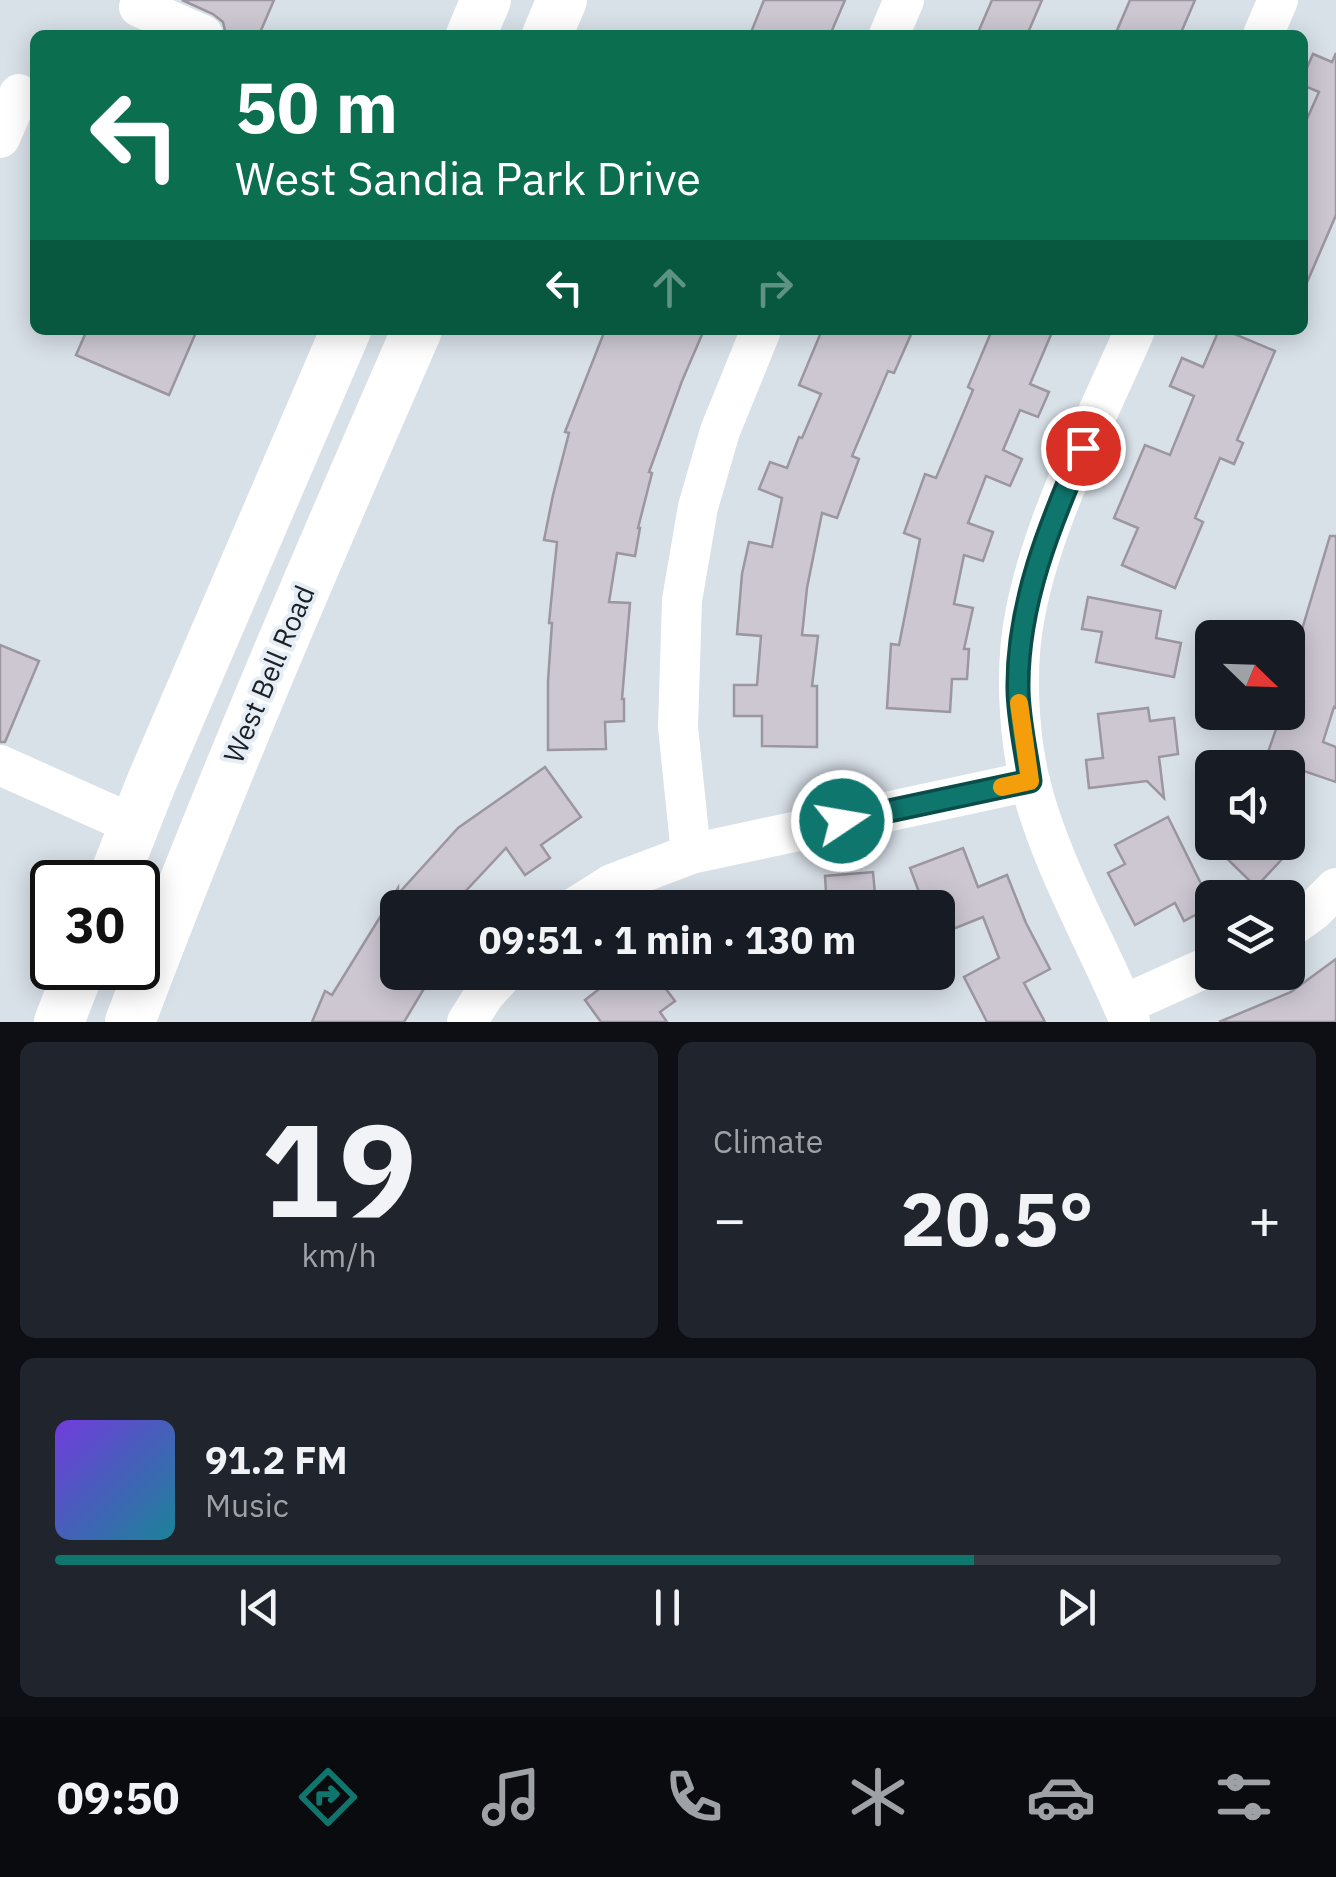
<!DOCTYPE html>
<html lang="en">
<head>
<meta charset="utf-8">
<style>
  :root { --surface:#171b24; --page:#20242c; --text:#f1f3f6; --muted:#9ea1a6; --line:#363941; --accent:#0f766e }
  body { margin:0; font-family:"IBM Plex Sans",sans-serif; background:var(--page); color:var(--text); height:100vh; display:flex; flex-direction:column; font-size:38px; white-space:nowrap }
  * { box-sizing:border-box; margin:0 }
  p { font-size:32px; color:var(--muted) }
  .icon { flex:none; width:55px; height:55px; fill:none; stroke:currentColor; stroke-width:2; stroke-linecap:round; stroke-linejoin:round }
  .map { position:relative; height:1022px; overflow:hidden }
  .details { display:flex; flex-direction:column; gap:20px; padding:20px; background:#0d0f14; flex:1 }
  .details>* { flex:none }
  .top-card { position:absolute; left:30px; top:30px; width:1278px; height:305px; border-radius:15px; box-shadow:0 5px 25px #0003; background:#0b6e4f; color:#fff; overflow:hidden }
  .needle { width:65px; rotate:113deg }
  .tools { position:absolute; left:1195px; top:620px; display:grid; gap:20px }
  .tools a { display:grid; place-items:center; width:110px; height:110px; border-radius:15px; background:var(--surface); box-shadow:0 5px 25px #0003; font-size:50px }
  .speed { position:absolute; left:30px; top:860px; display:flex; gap:20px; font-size:50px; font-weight:700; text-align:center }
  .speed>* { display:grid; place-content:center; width:130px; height:130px; border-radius:50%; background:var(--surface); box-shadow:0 5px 25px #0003; line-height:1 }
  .speed .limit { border:5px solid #111; border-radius:15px; background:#fff; color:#111 }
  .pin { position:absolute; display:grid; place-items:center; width:85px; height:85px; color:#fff; margin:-42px; border:5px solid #fff; border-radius:50%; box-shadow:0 2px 10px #0007 }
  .me { position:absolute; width:110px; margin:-55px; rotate:78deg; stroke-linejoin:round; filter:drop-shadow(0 0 8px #0008) }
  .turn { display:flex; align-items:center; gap:35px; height:210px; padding:0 40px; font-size:45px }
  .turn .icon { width:130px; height:130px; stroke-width:2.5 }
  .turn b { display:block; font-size:70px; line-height:85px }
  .lanes { display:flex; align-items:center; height:95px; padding:0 40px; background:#0003; justify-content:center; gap:50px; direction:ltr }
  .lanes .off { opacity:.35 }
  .big { font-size:75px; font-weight:800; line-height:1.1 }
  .details .tile { flex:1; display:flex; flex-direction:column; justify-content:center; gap:15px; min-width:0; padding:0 35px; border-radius:15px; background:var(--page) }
  .details .dial { align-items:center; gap:0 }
  .dial b { font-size:130px; line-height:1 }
  .song { display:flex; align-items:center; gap:30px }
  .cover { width:120px; height:120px; border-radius:15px; background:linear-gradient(135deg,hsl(260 70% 55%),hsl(190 70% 35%)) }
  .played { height:10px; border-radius:5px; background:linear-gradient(90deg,var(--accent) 75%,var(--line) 75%) }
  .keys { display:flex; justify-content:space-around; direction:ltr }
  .heat { display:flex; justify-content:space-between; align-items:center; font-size:55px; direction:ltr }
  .details .tiles { flex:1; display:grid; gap:20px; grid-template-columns:1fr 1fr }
  .tile:last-child { grid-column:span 2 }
  .trip { position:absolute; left:380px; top:890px; width:575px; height:100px; border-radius:15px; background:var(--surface); box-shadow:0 5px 25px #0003; font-weight:800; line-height:100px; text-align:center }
  .dock { display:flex; height:160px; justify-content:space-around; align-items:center; background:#090b0e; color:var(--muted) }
  .dock .icon { width:70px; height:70px }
  .dock .on { color:var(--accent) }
  .dock b { font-size:45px; color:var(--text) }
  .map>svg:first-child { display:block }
  .building { fill:#ccc7d1; stroke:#9b969f; stroke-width:2.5 }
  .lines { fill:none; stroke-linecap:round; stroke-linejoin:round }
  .minor { stroke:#fff; stroke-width:40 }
  .major { stroke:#fff; stroke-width:50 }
  .route-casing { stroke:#0a4d48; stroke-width:25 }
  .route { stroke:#0f766e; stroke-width:18 }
  .slow { stroke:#f59e0b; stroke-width:18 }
  .labels { text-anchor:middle; stroke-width:8; stroke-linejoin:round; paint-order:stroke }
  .street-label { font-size:28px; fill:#1e2124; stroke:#e5edf6 }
</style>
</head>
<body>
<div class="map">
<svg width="1336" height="1022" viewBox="0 0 1336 1022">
  <rect width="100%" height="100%" fill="#d8e0e8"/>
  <g class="building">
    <polygon points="182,0 274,0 259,35 226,35 223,22 213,14"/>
    <polygon points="764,0 845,0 830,35 750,35"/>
    <polygon points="992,0 1042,0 1027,35 977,35"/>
    <polygon points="1130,0 1195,0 1180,35 1115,35"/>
    <polygon points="1336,53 1336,215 1302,294 1302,130 1319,92 1302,85 1302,79 1313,54 1332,62"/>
    <polygon points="87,330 197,330 169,395 76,355"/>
    <polygon points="605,330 704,330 682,381 649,472 652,473 638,528 640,528 635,556 617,553 609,602 630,603 622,699 624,699 624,721 605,722 606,749 548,750 548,681 552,623 549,623 557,542 544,540 553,495 569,433 565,432"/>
    <polygon points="822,330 913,330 894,373 888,371 852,456 859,459 837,518 822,513 807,588 802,635 818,636 812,686 817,686 817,747 762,746 762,716 734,716 734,685 757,685 761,636 737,634 742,574 749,542 772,547 782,498 759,489 770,462 787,468 799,437 802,438 821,394 799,385"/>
    <polygon points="992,330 1053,330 1030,384 1049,392 1038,417 1020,410 1003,450 1022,459 1010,486 986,476 968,523 993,532 983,561 964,555 954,604 973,608 964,649 969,649 967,679 952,679 950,712 887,708 891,644 899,645 920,539 904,533 925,474 936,478 973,390 968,387"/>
    <polygon points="1219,330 1225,330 1275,351 1237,440 1243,443 1234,464 1220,458 1195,518 1203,522 1175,588 1122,565 1138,528 1114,518 1145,445 1170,455 1194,396 1170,386 1182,358 1203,367"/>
    <polygon points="1330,536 1336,536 1336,708 1334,707 1323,742 1336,747 1336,782 1266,758 1282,712 1288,712 1288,704 1305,702 1288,699 1298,664 1292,663"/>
    <polygon points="1088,597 1161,611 1156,638 1181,643 1174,677 1096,662 1102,632 1082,629"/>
    <polygon points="0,645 39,661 5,742 0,742"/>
    <polygon points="1148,708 1150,721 1174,718 1178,754 1159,757 1164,798 1147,781 1089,788 1086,760 1103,758 1098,714"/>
    <polygon points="545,767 581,817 541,845 550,858 525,875 506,848 463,894 478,908 398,908 398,972 412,972 428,982 404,1022 312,1022 325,991 332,995 398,888 398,894 458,828"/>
    <polygon points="1168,817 1212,906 1184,921 1175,903 1135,925 1108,873 1125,864 1115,845"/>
    <polygon points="1210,842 1298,842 1256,887"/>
    <polygon points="963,848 978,887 1007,875 1026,923 1050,969 1024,983 1045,1022 987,1022 964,977 999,958 983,917 938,935 938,908 925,908 910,868"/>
    <polygon points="873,872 876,906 827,908 825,876"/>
    <polygon points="1336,959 1336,1022 1219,1022 1291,992"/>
    <polygon points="621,972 653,972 675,1001 660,1012 667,1022 601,1022 585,1000"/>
  </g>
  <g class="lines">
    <g class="minor">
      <polyline points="139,7 203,35"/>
      <polyline points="889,35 904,0"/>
      <polyline points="1263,35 1278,0"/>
      <polyline points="0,138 19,94"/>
      <polyline points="0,765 134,825"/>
      <polyline points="691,854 678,727 682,600 698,507 720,431 761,330"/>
      <polyline points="574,908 612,884 691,854 1030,781"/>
      <polyline points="1288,929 1313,911 1336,888"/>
      <polyline points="1123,1005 1212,965"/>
      <polyline points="467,1022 484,995 505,972"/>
      <path d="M 1130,1022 C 1097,942 1051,866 1030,782 C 1018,732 1015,665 1025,615 C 1043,519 1096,420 1135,330"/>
    </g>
    <g class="major">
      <polyline points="471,35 486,0"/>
      <polyline points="547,35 562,0"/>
      <polyline points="112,882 152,781 346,330"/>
      <polyline points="59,1022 80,968"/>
      <path d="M 130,1022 C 218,788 317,559 417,330"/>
    </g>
  </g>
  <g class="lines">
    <defs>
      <path id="route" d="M 842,821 L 1030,781 C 1026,751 1018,718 1018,688 C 1017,604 1050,524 1083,448"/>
    </defs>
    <use href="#route" class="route-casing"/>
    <use href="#route" class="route"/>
    <polyline class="slow" points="1002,787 1030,781 1019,703"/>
  </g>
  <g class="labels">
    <g class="street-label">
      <text transform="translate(269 674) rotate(-67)" y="10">West Bell Road</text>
    </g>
  </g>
</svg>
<div class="tools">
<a><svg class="needle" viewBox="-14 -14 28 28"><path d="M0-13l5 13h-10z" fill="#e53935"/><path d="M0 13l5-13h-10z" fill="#9ea1a6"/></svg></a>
<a><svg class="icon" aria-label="sound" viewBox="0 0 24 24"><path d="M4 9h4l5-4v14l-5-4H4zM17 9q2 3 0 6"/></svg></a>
<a><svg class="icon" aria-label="layers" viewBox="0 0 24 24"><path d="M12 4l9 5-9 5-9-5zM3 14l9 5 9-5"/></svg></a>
</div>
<div class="speed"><div class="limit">30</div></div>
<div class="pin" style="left:1083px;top:448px;background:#d93025"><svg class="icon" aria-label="arrive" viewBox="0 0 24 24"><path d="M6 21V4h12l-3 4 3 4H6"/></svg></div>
<svg class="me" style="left:842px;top:821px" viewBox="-20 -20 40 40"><circle r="17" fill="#0f766e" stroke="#fff" stroke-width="3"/><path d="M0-11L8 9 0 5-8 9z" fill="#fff"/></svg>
<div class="trip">09:51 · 1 min · 130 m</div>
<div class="top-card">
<div class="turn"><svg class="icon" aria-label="left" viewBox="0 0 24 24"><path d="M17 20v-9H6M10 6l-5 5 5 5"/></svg><div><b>50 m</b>West Sandia Park Drive</div></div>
<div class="lanes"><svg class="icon" aria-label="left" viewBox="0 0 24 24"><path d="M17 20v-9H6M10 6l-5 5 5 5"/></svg><svg class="icon off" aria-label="ahead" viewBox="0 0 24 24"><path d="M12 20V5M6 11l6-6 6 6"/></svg><svg class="icon off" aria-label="right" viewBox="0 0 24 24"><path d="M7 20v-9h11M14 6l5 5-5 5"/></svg></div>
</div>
</div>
<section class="details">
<div class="tiles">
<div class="tile dial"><b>19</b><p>km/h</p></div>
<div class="tile"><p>Climate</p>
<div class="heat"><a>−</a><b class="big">20.5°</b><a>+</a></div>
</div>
<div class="tile">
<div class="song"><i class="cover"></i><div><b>91.2 FM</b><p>Music</p></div></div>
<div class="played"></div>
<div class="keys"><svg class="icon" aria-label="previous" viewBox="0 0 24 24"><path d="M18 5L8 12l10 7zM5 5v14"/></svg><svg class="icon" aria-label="pause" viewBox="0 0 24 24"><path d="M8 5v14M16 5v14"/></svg><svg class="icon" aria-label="next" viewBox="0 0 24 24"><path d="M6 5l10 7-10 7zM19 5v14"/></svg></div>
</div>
</div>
</section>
<nav class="dock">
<b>09:50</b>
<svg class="icon on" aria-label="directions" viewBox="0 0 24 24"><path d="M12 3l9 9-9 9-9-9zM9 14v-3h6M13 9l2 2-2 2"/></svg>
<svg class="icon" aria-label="music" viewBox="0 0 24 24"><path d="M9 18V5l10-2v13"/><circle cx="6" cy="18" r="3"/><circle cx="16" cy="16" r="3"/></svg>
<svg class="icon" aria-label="phone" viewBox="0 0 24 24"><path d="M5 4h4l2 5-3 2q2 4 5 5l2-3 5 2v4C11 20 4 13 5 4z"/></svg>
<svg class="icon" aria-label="climate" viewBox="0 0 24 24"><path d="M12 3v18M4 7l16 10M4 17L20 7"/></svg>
<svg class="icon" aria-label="car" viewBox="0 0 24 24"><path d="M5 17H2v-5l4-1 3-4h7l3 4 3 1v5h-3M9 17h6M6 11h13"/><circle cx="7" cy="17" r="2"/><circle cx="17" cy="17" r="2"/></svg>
<svg class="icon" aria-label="filters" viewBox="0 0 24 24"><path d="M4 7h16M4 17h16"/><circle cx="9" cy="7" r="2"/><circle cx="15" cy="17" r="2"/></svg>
</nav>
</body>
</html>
